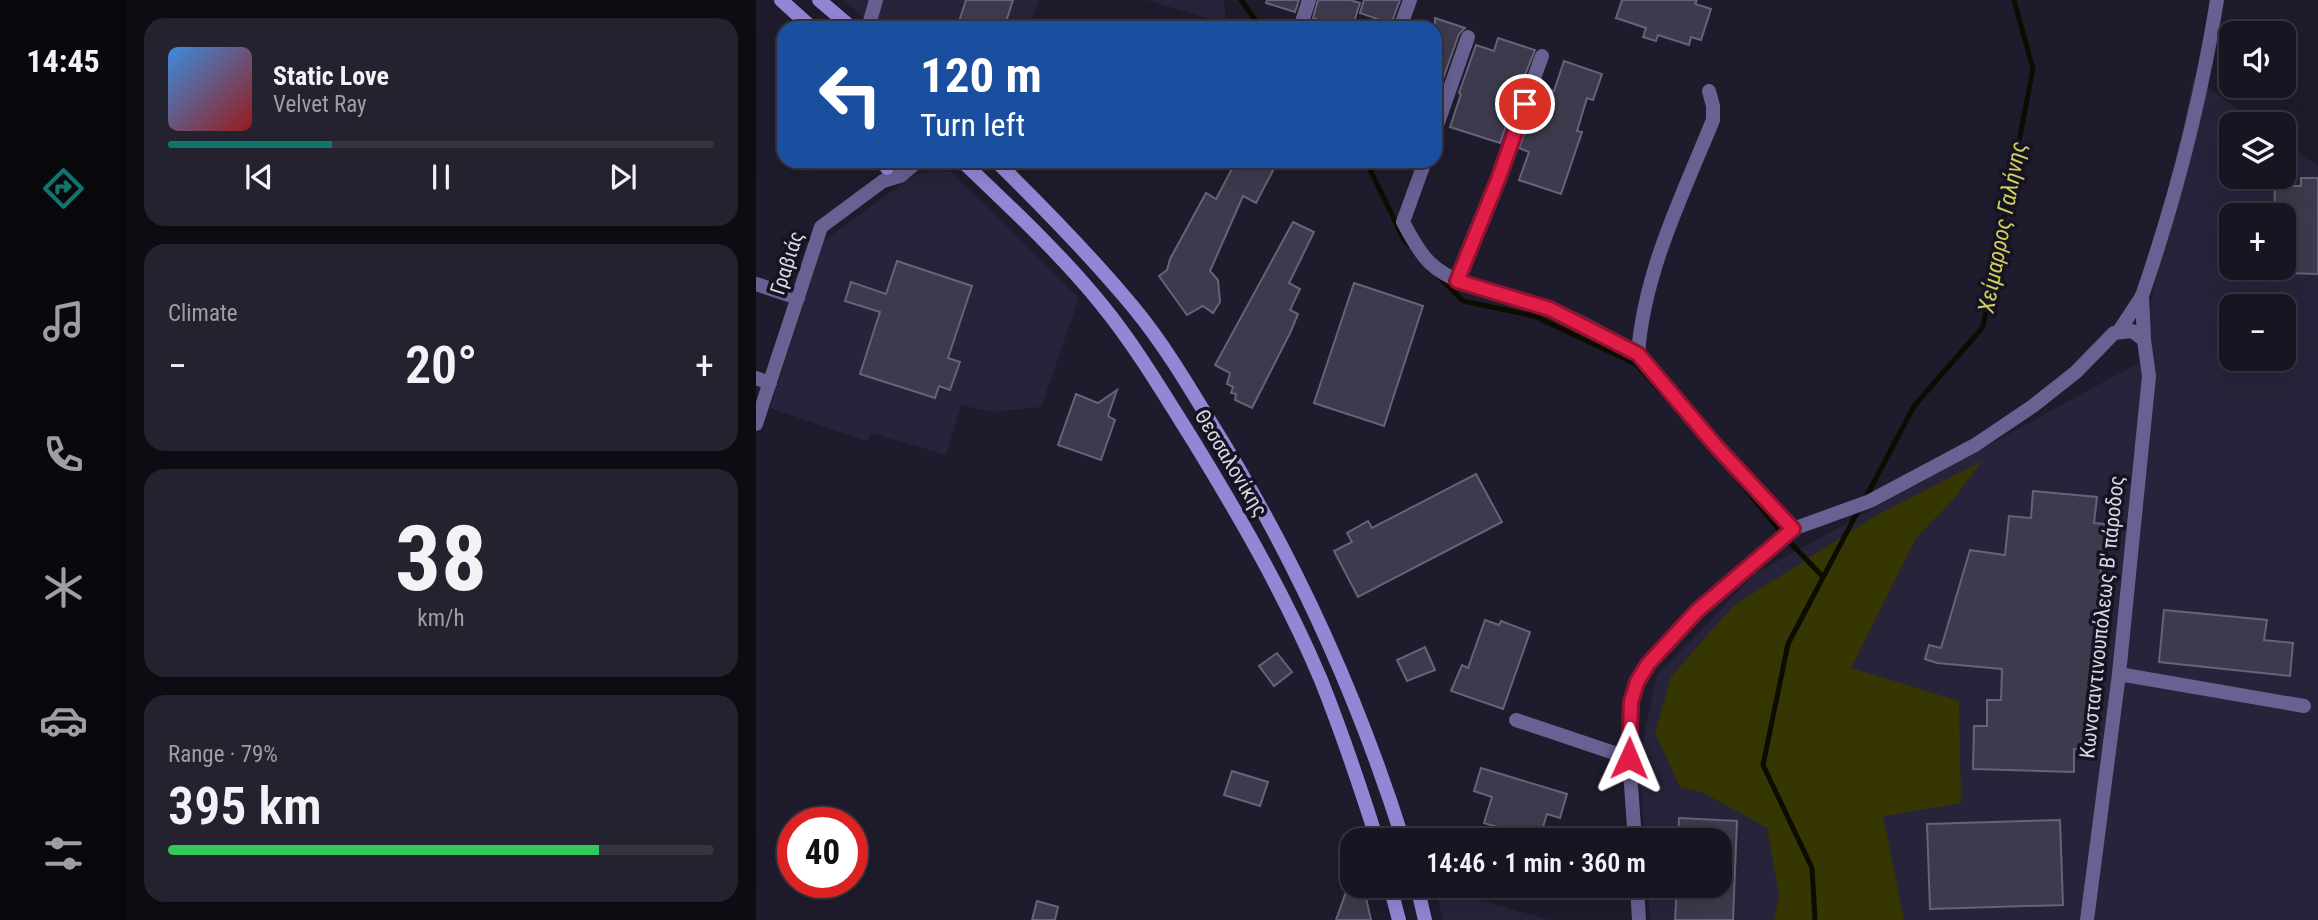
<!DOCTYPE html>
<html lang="en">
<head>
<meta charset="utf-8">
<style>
  :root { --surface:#161521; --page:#23222e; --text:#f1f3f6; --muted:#9e9fa5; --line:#35343f; --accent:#0f766e }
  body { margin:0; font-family:"Roboto Condensed",sans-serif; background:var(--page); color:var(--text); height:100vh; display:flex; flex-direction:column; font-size:26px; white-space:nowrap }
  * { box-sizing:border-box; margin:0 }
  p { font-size:23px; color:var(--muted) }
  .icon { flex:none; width:38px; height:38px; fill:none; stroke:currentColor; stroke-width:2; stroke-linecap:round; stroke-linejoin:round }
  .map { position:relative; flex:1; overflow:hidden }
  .panel { display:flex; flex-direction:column; gap:18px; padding:18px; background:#0c0c12; width:630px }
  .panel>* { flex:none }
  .top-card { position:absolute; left:21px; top:21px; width:665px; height:147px; border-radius:21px; box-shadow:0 7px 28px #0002,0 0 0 2px var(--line); background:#1a4fa0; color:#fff; overflow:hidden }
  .controls { position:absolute; left:1463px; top:21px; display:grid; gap:14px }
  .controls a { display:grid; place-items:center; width:77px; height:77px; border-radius:14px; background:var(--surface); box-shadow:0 7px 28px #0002,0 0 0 2px var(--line); font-size:35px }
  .speed { position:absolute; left:21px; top:807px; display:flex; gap:14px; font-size:35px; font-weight:700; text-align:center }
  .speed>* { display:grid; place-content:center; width:91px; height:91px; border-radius:50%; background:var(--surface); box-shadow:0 7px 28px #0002,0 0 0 2px var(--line); line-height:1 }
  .speed .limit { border:10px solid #d22; background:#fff; color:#111 }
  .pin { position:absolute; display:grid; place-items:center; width:60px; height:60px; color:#fff; margin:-30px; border:4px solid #fff; border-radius:50%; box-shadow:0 2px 7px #0007 }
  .me { position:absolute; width:77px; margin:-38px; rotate:1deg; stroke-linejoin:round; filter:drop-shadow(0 0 5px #0008) }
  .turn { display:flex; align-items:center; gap:24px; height:147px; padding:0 28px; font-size:32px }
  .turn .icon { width:91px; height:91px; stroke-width:2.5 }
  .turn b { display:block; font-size:49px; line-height:60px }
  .big { font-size:52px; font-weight:600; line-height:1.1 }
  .panel .card { flex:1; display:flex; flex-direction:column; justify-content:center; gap:10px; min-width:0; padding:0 24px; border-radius:21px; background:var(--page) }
  .panel .dial { align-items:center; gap:0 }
  .dial b { font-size:91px; line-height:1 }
  .song { display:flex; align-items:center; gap:21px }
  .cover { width:84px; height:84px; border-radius:10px; background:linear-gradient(135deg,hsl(210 70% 55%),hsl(0 70% 35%)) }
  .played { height:7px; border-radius:4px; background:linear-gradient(90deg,var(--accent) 30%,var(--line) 30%) }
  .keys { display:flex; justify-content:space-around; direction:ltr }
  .heat { display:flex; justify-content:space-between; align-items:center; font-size:38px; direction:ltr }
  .charge { height:10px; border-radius:5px; background:linear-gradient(90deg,#34c759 79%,var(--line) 0) }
  .trip { position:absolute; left:584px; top:828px; width:392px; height:70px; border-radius:21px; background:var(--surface); box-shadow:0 7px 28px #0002,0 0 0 2px var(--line); font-weight:600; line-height:70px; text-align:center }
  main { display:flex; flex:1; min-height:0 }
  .tabs { display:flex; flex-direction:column; width:126px; justify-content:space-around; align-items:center; background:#09080d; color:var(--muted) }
  .tabs .icon { width:49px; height:49px }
  .tabs .current { color:var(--accent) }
  .tabs b { font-size:32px; color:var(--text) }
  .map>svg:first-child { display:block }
  .built { fill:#27233a; fill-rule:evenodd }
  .green { fill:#363602 }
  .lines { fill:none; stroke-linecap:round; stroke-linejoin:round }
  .stream { stroke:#0c0c00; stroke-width:5 }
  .building { fill:#3c3a4c; stroke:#656377; stroke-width:2 }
  .minor { stroke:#686192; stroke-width:14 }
  .tertiary { stroke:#686192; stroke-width:14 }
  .secondary { stroke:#9386d5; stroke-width:14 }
  .route-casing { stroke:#92132f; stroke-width:18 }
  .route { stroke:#e11d48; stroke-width:12 }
  .labels { text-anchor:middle; stroke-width:7; stroke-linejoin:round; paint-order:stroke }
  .street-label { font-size:21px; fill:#d8d7e2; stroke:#151222 }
  .water-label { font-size:23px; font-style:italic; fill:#cfcf5a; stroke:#151222 }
</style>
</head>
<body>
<main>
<nav class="tabs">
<b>14:45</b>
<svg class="icon current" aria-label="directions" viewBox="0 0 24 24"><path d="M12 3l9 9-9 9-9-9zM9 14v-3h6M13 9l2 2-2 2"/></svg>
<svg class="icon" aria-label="music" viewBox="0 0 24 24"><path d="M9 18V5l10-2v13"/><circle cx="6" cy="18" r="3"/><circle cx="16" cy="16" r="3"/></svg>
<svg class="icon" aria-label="phone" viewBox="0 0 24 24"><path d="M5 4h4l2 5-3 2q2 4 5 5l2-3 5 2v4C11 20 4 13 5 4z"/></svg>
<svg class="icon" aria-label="climate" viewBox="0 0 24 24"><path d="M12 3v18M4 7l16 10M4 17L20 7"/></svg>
<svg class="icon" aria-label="car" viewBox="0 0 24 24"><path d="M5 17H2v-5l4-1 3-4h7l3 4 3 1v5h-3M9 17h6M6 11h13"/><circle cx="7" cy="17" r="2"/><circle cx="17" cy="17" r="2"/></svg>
<svg class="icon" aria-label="filters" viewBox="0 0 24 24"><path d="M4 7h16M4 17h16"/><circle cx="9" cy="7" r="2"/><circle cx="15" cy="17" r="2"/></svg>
</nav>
<section class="panel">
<div class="card">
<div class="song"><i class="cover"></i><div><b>Static Love</b><p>Velvet Ray</p></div></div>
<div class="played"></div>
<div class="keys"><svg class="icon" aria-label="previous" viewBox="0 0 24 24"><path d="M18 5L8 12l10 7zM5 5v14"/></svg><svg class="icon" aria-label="pause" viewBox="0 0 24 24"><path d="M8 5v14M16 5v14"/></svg><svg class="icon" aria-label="next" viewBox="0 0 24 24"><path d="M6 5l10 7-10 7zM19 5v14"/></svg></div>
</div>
<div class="card"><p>Climate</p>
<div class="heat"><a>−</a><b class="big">20°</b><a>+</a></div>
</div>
<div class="card dial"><b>38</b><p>km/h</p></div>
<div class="card"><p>Range · 79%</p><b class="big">395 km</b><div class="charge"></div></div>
</section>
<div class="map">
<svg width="1562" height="920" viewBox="0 0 1562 920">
  <rect width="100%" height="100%" fill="#1e1c2c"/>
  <g class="built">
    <polygon points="87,0 283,0 274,28 119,28"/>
    <polygon points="391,0 468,0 470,24"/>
    <path d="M 1437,77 L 1503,124 L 1475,124 L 1475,177 L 1528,177 L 1528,142 L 1562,166 L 1562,920 L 894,920 L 892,886 L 964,886 L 964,840 L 889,840 L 883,758 L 901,675 L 1000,573 L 1384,362 ZM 1475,215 L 1528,215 L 1528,268 L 1475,268 ZM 1475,306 L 1528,306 L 1528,359 L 1475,359 Z"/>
    <polygon points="182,169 195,172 323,298 285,407 236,412 205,405 190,455 116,433 111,441 14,408 67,242 156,176"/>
    <polygon points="679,886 793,920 687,920"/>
  </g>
  <polygon class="green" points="1226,461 1196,501 1160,538 1095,668 1203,701 1205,803 1127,816 1148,920 1018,920 1023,895 1011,828 948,793 924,787 899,733 915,677 977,606 1121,515"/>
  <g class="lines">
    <g class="stream">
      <polyline points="485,0 505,28"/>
      <polyline points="610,161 648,240 653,245"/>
      <polyline points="684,278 707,301 778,316 880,364 924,413"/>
      <polyline points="983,481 1028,536 1067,577"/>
      <polyline points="1108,501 1158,406 1227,327 1277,69 1258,0"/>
      <polyline points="1059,920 1056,868 1007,765 1032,644 1103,509"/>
    </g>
  </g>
  <g class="building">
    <polygon points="210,0 257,0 248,28 201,28"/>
    <polygon points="511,0 543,0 539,12 510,3"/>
    <polygon points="562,0 594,0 604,3 596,28 559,28 562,20 557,18"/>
    <polygon points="608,0 644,0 635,24 604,13"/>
    <polygon points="866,0 941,0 939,4 955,9 945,40 935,37 933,45 902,35 900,41 887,37 890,28 860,18"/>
    <polygon points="679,18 709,28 703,34 684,87 679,86"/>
    <polygon points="742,38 779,50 765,85 752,80 744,105 756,109 744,143 694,127 705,94 703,93 720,45 738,51"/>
    <polygon points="808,61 846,74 837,100 831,98 821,131 826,132 805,194 763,180 773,152 763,148 775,115 782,117 791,89 798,91"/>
    <polygon points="480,161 522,161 500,203 487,196 454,271 462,280 464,302 457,313 447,306 431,315 403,276 411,270 414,259 450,193 460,199"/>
    <polygon points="1545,178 1562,178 1562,274 1528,273 1528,215 1518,215 1519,186 1545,186"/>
    <polygon points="537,222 558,232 533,283 544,289 534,310 542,314 535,331 496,408 479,400 480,394 475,393 477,387 471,384 474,373 459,365"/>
    <polygon points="141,261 216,286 192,358 204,362 194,390 183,386 179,398 104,374 124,312 89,301 95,282 130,294"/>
    <polygon points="598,283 667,306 628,426 558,403"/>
    <polygon points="361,390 352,416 359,420 345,460 302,445 320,394 342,403"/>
    <polygon points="720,474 746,522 602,597 578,551 596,542 591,533 612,521 616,528"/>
    <polygon points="1277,491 1341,497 1338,523 1349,524 1335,678 1333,678 1331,749 1318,749 1318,772 1217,769 1218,726 1231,726 1231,700 1245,700 1246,669 1181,663 1169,659 1173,645 1185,648 1214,550 1249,555 1253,516 1275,518"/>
    <polygon points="1408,610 1511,620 1508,640 1537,643 1534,676 1403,662"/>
    <polygon points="729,620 743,625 745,621 774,632 747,709 695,691 706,665 712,668"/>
    <polygon points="669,647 679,670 651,681 641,660"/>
    <polygon points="521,653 536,672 518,686 503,666"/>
    <polygon points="725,768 811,794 804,818 791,814 783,840 759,840 761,833 728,823 736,797 718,791"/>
    <polygon points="476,771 512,782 504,806 468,795"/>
    <polygon points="923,818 981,821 977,920 919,920 921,886 964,886 964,840 922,840"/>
    <polygon points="1304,820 1307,905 1174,909 1171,824"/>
    <polygon points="590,892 610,898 615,920 580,920"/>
    <polygon points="281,901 302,907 299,920 276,920"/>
  </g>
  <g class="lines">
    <g class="minor">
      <polyline points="112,28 120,0"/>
      <polyline points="544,28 553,0"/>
      <polyline points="644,28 654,0"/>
      <path d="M 953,91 L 957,106 L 957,120 C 926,196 888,272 882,354 L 960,445 L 1037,529"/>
      <polyline points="679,131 712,37"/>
      <path d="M 669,161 L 647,222 C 654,235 662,251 673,262 C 700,289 755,296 792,308 C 823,319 853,338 882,354"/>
      <polyline points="701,281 742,177 786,56"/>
      <polyline points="0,284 42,298"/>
      <path d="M 1386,296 C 1419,200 1445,100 1461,0"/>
      <polyline points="0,378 14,383"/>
      <polyline points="1363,674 1548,706"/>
      <polyline points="760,720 873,758"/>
    </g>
    <g class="tertiary">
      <polyline points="1386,296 1388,340"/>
      <polyline points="1363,331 1386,296"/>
      <polyline points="0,424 65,227 127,181 144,176 162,161"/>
      <polyline points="879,840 873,758 875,702 881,682 892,664 906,648 941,611 1037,529 1114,501 1219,445 1277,406 1320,372 1358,333 1376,331 1388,340 1393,376 1363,674 1331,920"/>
      <polyline points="881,886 883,920"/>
    </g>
    <g class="secondary">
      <polyline points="25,0 56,28"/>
      <polyline points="63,0 96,28"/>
      <path d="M 206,161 C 254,207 305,254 346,305 C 381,348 409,396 438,442 C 485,519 530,597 565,680 C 586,733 604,786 621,840"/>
      <path d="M 240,161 C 288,208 335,256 378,308 C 406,342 429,380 452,418 C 535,550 600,691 647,840"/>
      <polyline points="131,168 132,161"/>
      <polyline points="634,886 643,920"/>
      <polyline points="661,886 669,920"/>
    </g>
  </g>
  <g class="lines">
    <defs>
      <polyline id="route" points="769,104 743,177 701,281 794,309 882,354 960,446 1037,529 941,611 892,664 881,682 875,702 873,758"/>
    </defs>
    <use href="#route" class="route-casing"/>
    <use href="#route" class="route"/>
  </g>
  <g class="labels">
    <g class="street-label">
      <text transform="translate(31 263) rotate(-72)" y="7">Γραβιάς</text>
      <text transform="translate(475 463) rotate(59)" y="7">Θεσσαλονίκης</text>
      <text transform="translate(1346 617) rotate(-84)" y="7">Κωνσταντινουπόλεως Β' πάροδος</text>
    </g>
    <g class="water-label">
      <text transform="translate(1246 227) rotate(-79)" y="8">Χείμαρρος Γαλήνης</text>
    </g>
  </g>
</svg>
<div class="controls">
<a><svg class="icon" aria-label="sound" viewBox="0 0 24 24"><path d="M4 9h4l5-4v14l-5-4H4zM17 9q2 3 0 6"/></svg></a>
<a><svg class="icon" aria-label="layers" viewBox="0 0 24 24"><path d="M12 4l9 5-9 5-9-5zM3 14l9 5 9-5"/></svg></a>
<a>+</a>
<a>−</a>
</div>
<div class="speed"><div class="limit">40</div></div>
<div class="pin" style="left:769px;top:104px;background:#d93025"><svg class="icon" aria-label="arrive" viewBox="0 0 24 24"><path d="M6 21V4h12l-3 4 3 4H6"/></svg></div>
<svg class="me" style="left:873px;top:758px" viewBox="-20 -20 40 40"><path d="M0-17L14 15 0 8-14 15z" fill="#e11d48" stroke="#fff" stroke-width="4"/></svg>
<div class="trip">14:46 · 1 min · 360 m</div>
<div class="top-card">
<div class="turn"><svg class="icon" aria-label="left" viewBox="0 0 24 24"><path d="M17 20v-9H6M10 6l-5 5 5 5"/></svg><div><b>120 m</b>Turn left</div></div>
</div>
</div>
</main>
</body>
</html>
